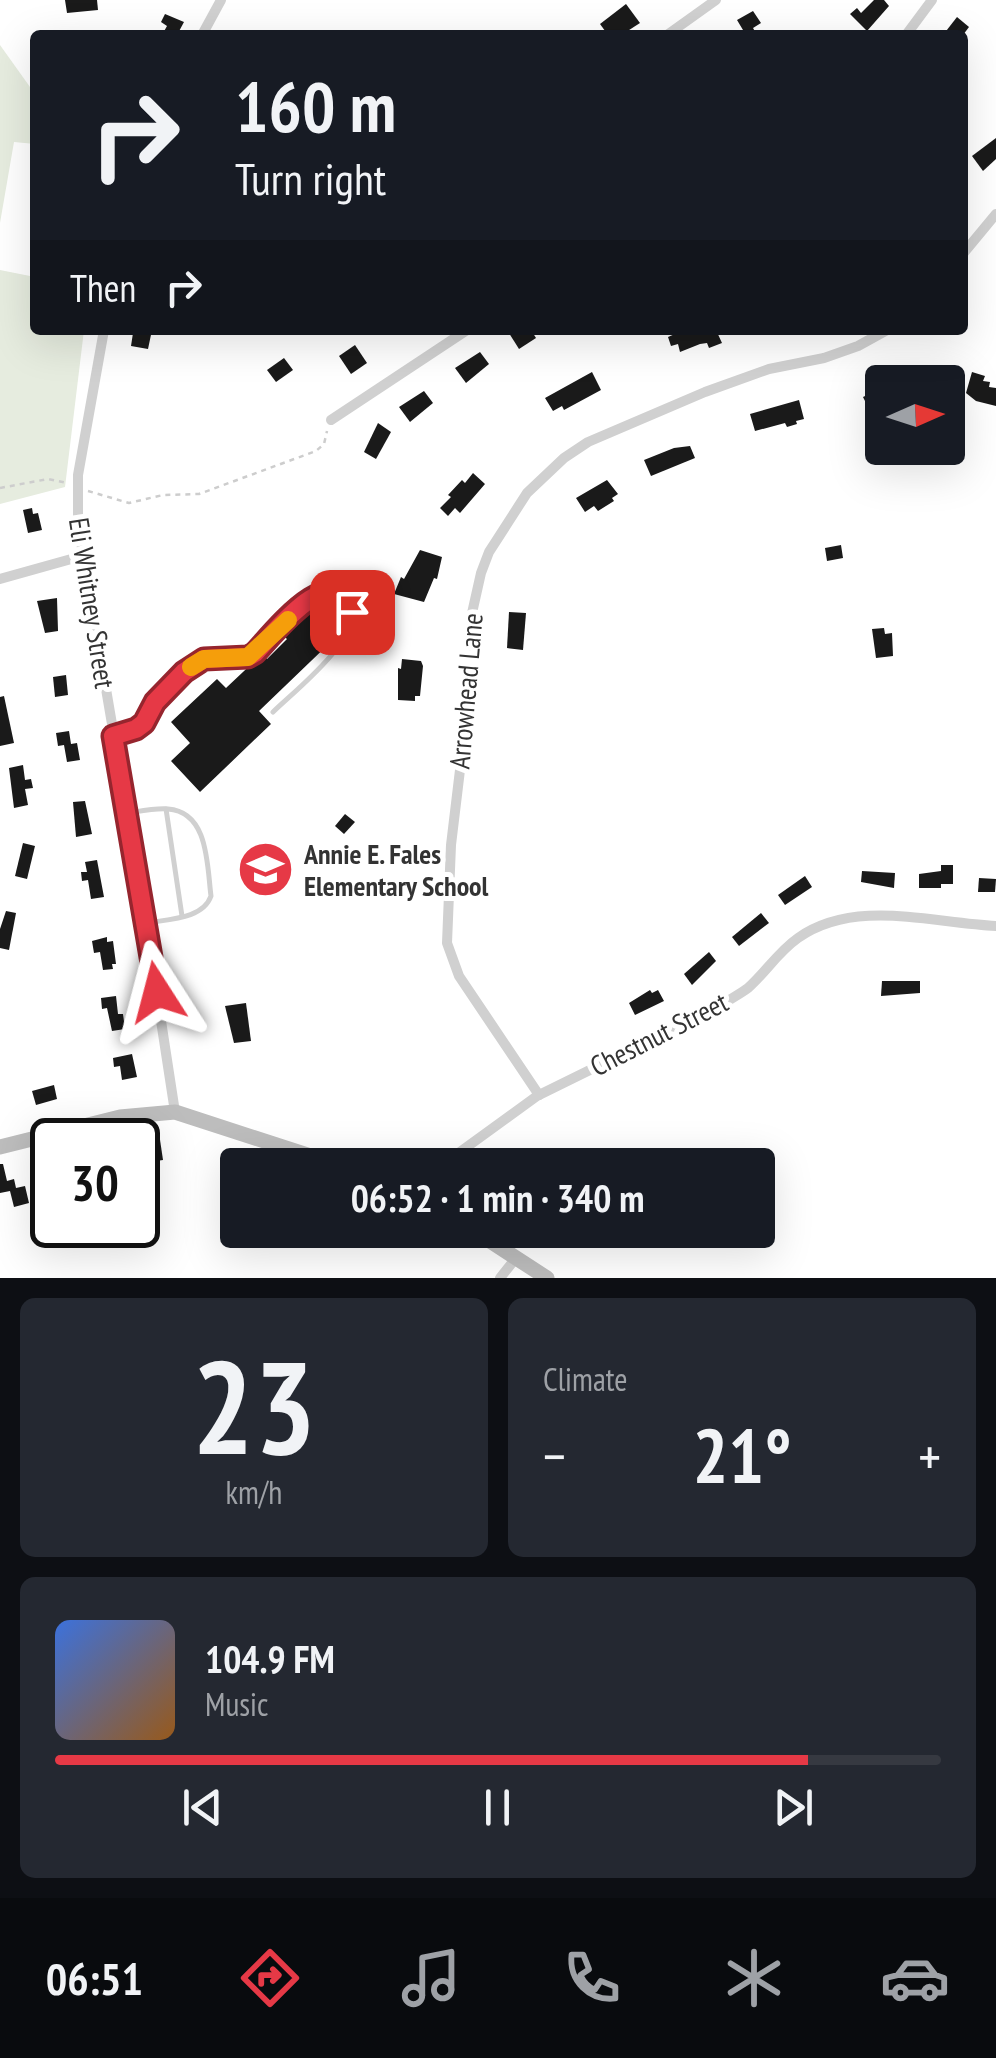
<!DOCTYPE html>
<html lang="en">
<head>
<meta charset="utf-8">
<style>
  :root { --surface:#171b24; --page:#242831; --text:#f1f3f6; --muted:#9ea1a6; --line:#363941; --accent:#e63946 }
  body { margin:0; font-family:"PT Sans Narrow",sans-serif; background:var(--page); color:var(--text); height:100vh; display:flex; flex-direction:column; font-size:38px; white-space:nowrap }
  * { box-sizing:border-box; margin:0 }
  p { font-size:32px; color:var(--muted) }
  .icon { flex:none; width:55px; height:55px; fill:none; stroke:currentColor; stroke-width:2; stroke-linecap:round; stroke-linejoin:round }
  .map { position:relative; height:1278px; overflow:hidden }
  .panel { display:flex; flex-direction:column; gap:20px; padding:20px; background:#0d0f14; flex:1 }
  .panel>* { flex:none }
  .guide { position:absolute; left:30px; top:30px; width:938px; height:305px; border-radius:10px; box-shadow:0 10px 40px #0002; background:#171b24; color:var(--text); overflow:hidden }
  .needle { width:65px; rotate:87deg }
  .controls { position:absolute; left:865px; top:365px; display:grid; gap:20px }
  .controls a { display:grid; place-items:center; width:100px; height:100px; border-radius:10px; background:var(--surface); box-shadow:0 10px 40px #0002; font-size:50px }
  .speed { position:absolute; left:30px; top:1118px; display:flex; gap:20px; font-size:50px; font-weight:700; text-align:center }
  .speed>* { display:grid; place-content:center; width:130px; height:130px; border-radius:50%; background:var(--surface); box-shadow:0 10px 40px #0002; line-height:1 }
  .speed .limit { border:5px solid #111; border-radius:15px; background:#fff; color:#111 }
  .pin { position:absolute; display:grid; place-items:center; width:85px; height:85px; color:#fff; margin:-42px; border-radius:20px; box-shadow:0 5px 15px #0006 }
  .me { position:absolute; width:110px; margin:-55px; rotate:351deg; stroke-linejoin:round; filter:drop-shadow(0 0 8px #0008) }
  .turn { display:flex; align-items:center; gap:35px; height:210px; padding:0 40px; font-size:45px }
  .turn .icon { width:130px; height:130px; stroke-width:2.5 }
  .turn b { display:block; font-size:70px; line-height:85px }
  .then { display:flex; align-items:center; height:95px; padding:0 40px; background:#0003; gap:20px; font-size:38px }
  .big { font-size:75px; font-weight:700; line-height:1.1 }
  .panel .widget { flex:1; display:flex; flex-direction:column; justify-content:center; gap:15px; min-width:0; padding:0 35px; border-radius:15px; background:var(--page) }
  .panel .dial { align-items:center; gap:0 }
  .dial b { font-size:130px; line-height:1 }
  .song { display:flex; align-items:center; gap:30px }
  .cover { width:120px; height:120px; border-radius:15px; background:linear-gradient(135deg,hsl(220 70% 55%),hsl(30 70% 35%)) }
  .played { height:10px; border-radius:5px; background:linear-gradient(90deg,var(--accent) 85%,var(--line) 85%) }
  .keys { display:flex; justify-content:space-around; direction:ltr }
  .heat { display:flex; justify-content:space-between; align-items:center; font-size:55px; direction:ltr }
  .panel .tiles { flex:1; display:grid; gap:20px; grid-template-columns:1fr 1fr }
  .widget:last-child { grid-column:span 2 }
  .trip { position:absolute; left:220px; top:1148px; width:555px; height:100px; border-radius:10px; background:var(--surface); box-shadow:0 10px 40px #0002; font-weight:700; line-height:100px; text-align:center }
  .dock { display:flex; height:160px; justify-content:space-around; align-items:center; background:#090b0e; color:var(--muted) }
  .dock .icon { width:70px; height:70px }
  .dock .on { color:var(--accent) }
  .dock b { font-size:45px; color:var(--text) }
  .map>svg:first-child { display:block }
  .green { fill:#e6ecdf }
  .building { fill:#1a1a1a }
  .lines { fill:none; stroke-linecap:round; stroke-linejoin:round }
  .path { stroke:#cdcdcd; stroke-width:2.5; stroke-dasharray:5 5; stroke-linecap:butt }
  .lane { stroke:#d0d0d0; stroke-width:5 }
  .street { stroke:#d0d0d0; stroke-width:10 }
  .secondary { stroke:#bdbdbd; stroke-width:15 }
  .route-casing { stroke:#96252e; stroke-width:25 }
  .route { stroke:#e63946; stroke-width:18 }
  .slow { stroke:#f59e0b; stroke-width:18 }
  .labels { text-anchor:middle; stroke-width:10; stroke-linejoin:round; paint-order:stroke }
  .street-label { font-size:28px; fill:#333; stroke:#fff }
  .poi-label { font-size:28px; font-weight:bold; fill:#333; stroke:#fff; text-anchor:start }
</style>
</head>
<body>
<div class="map">
<svg width="996" height="1278" viewBox="0 0 996 1278">
  <rect width="100%" height="100%" fill="#fff"/>
  <g class="green">
    <polygon points="0,45 35,94 35,144 14,142 0,223"/>
    <polygon points="0,270 35,277 35,330 84,330 65,487 0,504"/>
  </g>
  <g class="building">
    <polygon points="65,0 97,0 98,10 67,13"/>
    <polygon points="874,0 884,0 889,6 867,31 850,14 857,8 861,13"/>
    <polygon points="626,4 640,23 626,32 608,35 600,24"/>
    <polygon points="753,11 761,23 753,28 757,35 746,35 737,20"/>
    <polygon points="165,14 184,22 177,35 162,35 167,26 161,22"/>
    <polygon points="957,17 969,27 963,35 943,35"/>
    <polygon points="996,138 996,159 983,171 972,156"/>
    <polygon points="140,330 152,330 148,349 131,346 133,333 139,334"/>
    <polygon points="507,330 531,330 536,338 519,349"/>
    <polygon points="684,330 716,330 722,343 709,348 707,343 700,344 680,352 678,344 671,346 668,337"/>
    <polygon points="355,345 367,363 351,374 339,356"/>
    <polygon points="480,352 489,364 466,383 455,368"/>
    <polygon points="284,358 293,370 276,382 267,370"/>
    <polygon points="592,372 601,390 564,410 562,406 553,411 545,398"/>
    <polygon points="972,372 985,376 983,381 990,382 989,387 996,388 996,406 976,401 966,393"/>
    <polygon points="882,388 882,408 871,413 863,397"/>
    <polygon points="424,391 433,403 410,422 399,407"/>
    <polygon points="799,400 804,419 796,421 797,424 787,427 785,423 755,431 750,414"/>
    <polygon points="378,423 391,432 376,459 364,452"/>
    <polygon points="690,446 695,458 651,476 644,460 674,448"/>
    <polygon points="473,473 485,484 460,513 455,508 448,516 440,508 451,497 448,495 462,480 465,483"/>
    <polygon points="607,480 618,494 612,498 614,501 598,511 594,506 585,512 576,498"/>
    <polygon points="32,508 33,514 38,513 42,530 28,533 23,510"/>
    <polygon points="841,545 843,558 827,561 825,548"/>
    <polygon points="420,550 442,557 437,579 434,578 424,602 394,594 401,577 404,579"/>
    <polygon points="57,598 58,631 45,633 37,601"/>
    <polygon points="313,605 339,632 336,637 259,711 271,724 200,792 171,761 190,743 171,722 217,679 226,688 262,654 267,659 287,639 282,635"/>
    <polygon points="509,612 526,613 523,650 507,648"/>
    <polygon points="884,628 885,634 892,633 893,656 876,658 872,629"/>
    <polygon points="402,659 421,661 423,666 420,696 415,696 415,701 398,700 398,668 401,669"/>
    <polygon points="66,675 68,695 55,697 53,677"/>
    <polygon points="4,696 14,743 0,746 0,697"/>
    <polygon points="69,731 71,744 77,743 80,760 67,762 64,745 58,746 56,733"/>
    <polygon points="23,765 25,780 31,779 33,788 25,789 28,805 14,808 9,768"/>
    <polygon points="85,801 92,834 76,837 73,802"/>
    <polygon points="345,814 355,822 344,834 335,826"/>
    <polygon points="23,843 35,846 27,879 15,876"/>
    <polygon points="97,860 104,897 91,899 88,880 82,881 81,872 87,872 85,862"/>
    <polygon points="941,865 953,865 953,884 941,884 941,888 919,888 919,874 941,871"/>
    <polygon points="862,871 895,873 894,888 861,882"/>
    <polygon points="805,876 812,887 785,905 778,895"/>
    <polygon points="979,878 996,879 995,892 978,892"/>
    <polygon points="6,911 16,913 9,950 0,948 0,929"/>
    <polygon points="761,913 769,923 739,946 732,937"/>
    <polygon points="107,937 107,942 113,941 116,964 112,964 113,969 103,970 100,952 94,953 92,941"/>
    <polygon points="709,952 716,961 692,985 684,974"/>
    <polygon points="882,981 920,981 920,993 881,996"/>
    <polygon points="650,990 652,993 658,990 664,1001 635,1015 629,1003"/>
    <polygon points="116,996 118,1014 123,1014 125,1029 112,1031 107,1008 102,1009 101,998"/>
    <polygon points="246,1003 251,1041 234,1043 225,1006"/>
    <polygon points="132,1054 137,1077 122,1080 120,1066 114,1067 113,1058"/>
    <polygon points="54,1085 57,1099 36,1105 32,1091"/>
    <polygon points="159,1133 163,1160 149,1162 145,1135"/>
    <polygon points="0,1164 3,1164 7,1181 14,1179 16,1188 25,1186 29,1203 14,1207 10,1191 0,1193"/>
    <polygon points="359,1230 390,1230 385,1241 376,1237 372,1245 364,1241 367,1234"/>
  </g>
  <g class="lines">
    <g class="path">
      <polyline points="0,488 48,479 67,483"/>
      <polyline points="88,491 129,503 163,495 199,494 316,451 324,444 327,431"/>
    </g>
    <g class="lane">
      <path d="M 116,735 L 144,723 L 155,702 L 184,672 L 204,659 L 248,657 L 312,596 C 324,592 340,590 348,601 C 370,633 294,691 273,712"/>
      <polyline points="166,809 182,916"/>
      <path d="M 128,813 C 141,811 155,808 168,809 C 209,812 207,866 211,896 C 203,919 169,919 147,923"/>
    </g>
    <g class="street">
      <polyline points="202,35 221,0"/>
      <polyline points="667,35 716,0"/>
      <polyline points="906,35 932,0"/>
      <polyline points="962,255 996,214"/>
      <polyline points="104,330 78,475 78,525 146,923 175,1112"/>
      <polyline points="331,420 467,330"/>
      <polyline points="0,579 82,556"/>
      <polyline points="539,1095 459,976 447,943 451,845 466,720 470,622 481,573 489,552 527,493 564,458 588,442 705,392 769,369 824,358 858,346 887,330"/>
      <path d="M 442,1165 L 537,1096 L 722,1005 C 730,999 740,994 748,988 C 766,972 778,952 798,938 C 855,898 931,923 996,926"/>
      <polyline points="500,1278 516,1258"/>
    </g>
    <g class="secondary">
      <polyline points="0,1147 120,1117 175,1112 338,1165"/>
      <polyline points="473,1230 547,1278"/>
    </g>
  </g>
  <g class="lines">
    <defs>
      <path id="route" d="M 157,992 L 113,736 L 136,729 L 144,723 L 155,702 L 184,672 L 204,659 L 248,657 L 255,653 C 274,633 333,556 352,612"/>
    </defs>
    <use href="#route" class="route-casing"/>
    <use href="#route" class="route"/>
    <polyline class="slow" points="191,667 204,659 248,657 288,620"/>
  </g>
  <defs>
    <symbol id="school-disc" viewBox="-11 -11 22 22"><circle r="9.5" fill="#e63946" stroke="#fff"/><path d="M0-5L7-2L0 1L-7-2ZM-4 1L0 2.5L4 1V4Q0 6-4 4Z" fill="#fff"/></symbol>
  </defs>
  <g fill-rule="evenodd">
    <use href="#school-disc" x="234" y="838" width="63" height="63"/>
  </g>
  <g class="labels">
    <g class="street-label">
      <text transform="translate(92 603) rotate(81)" y="10">Eli Whitney Street</text>
      <text transform="translate(466 691) rotate(-85)" y="10">Arrowhead Lane</text>
      <text transform="translate(659 1034) rotate(-27)" y="10">Chestnut Street</text>
    </g>
    <g class="poi-label">
      <text x="304" y="864">Annie E. Fales<tspan x="304" dy="32">Elementary School</tspan></text>
    </g>
  </g>
</svg>
<div class="controls">
<a><svg class="needle" viewBox="-14 -14 28 28"><path d="M0-13l5 13h-10z" fill="#e53935"/><path d="M0 13l5-13h-10z" fill="#9ea1a6"/></svg></a>
</div>
<div class="speed"><div class="limit">30</div></div>
<div class="pin" style="left:352px;top:612px;background:#d93025"><svg class="icon" aria-label="arrive" viewBox="0 0 24 24"><path d="M6 21V4h12l-3 4 3 4H6"/></svg></div>
<svg class="me" style="left:157px;top:992px" viewBox="-20 -20 40 40"><path d="M0-17L14 15 0 8-14 15z" fill="#e63946" stroke="#fff" stroke-width="4"/></svg>
<div class="trip">06:52 · 1 min · 340 m</div>
<div class="guide">
<div class="turn"><svg class="icon" aria-label="right" viewBox="0 0 24 24"><path d="M7 20v-9h11M14 6l5 5-5 5"/></svg><div><b>160 m</b>Turn right</div></div>
<div class="then">Then<svg class="icon" aria-label="right" viewBox="0 0 24 24"><path d="M7 20v-9h11M14 6l5 5-5 5"/></svg></div>
</div>
</div>
<section class="panel">
<div class="tiles">
<div class="widget dial"><b>23</b><p>km/h</p></div>
<div class="widget"><p>Climate</p>
<div class="heat"><a>−</a><b class="big">21°</b><a>+</a></div>
</div>
<div class="widget">
<div class="song"><i class="cover"></i><div><b>104.9 FM</b><p>Music</p></div></div>
<div class="played"></div>
<div class="keys"><svg class="icon" aria-label="previous" viewBox="0 0 24 24"><path d="M18 5L8 12l10 7zM5 5v14"/></svg><svg class="icon" aria-label="pause" viewBox="0 0 24 24"><path d="M8 5v14M16 5v14"/></svg><svg class="icon" aria-label="next" viewBox="0 0 24 24"><path d="M6 5l10 7-10 7zM19 5v14"/></svg></div>
</div>
</div>
</section>
<nav class="dock">
<b>06:51</b>
<svg class="icon on" aria-label="directions" viewBox="0 0 24 24"><path d="M12 3l9 9-9 9-9-9zM9 14v-3h6M13 9l2 2-2 2"/></svg>
<svg class="icon" aria-label="music" viewBox="0 0 24 24"><path d="M9 18V5l10-2v13"/><circle cx="6" cy="18" r="3"/><circle cx="16" cy="16" r="3"/></svg>
<svg class="icon" aria-label="phone" viewBox="0 0 24 24"><path d="M5 4h4l2 5-3 2q2 4 5 5l2-3 5 2v4C11 20 4 13 5 4z"/></svg>
<svg class="icon" aria-label="climate" viewBox="0 0 24 24"><path d="M12 3v18M4 7l16 10M4 17L20 7"/></svg>
<svg class="icon" aria-label="car" viewBox="0 0 24 24"><path d="M5 17H2v-5l4-1 3-4h7l3 4 3 1v5h-3M9 17h6M6 11h13"/><circle cx="7" cy="17" r="2"/><circle cx="17" cy="17" r="2"/></svg>
</nav>
</body>
</html>
